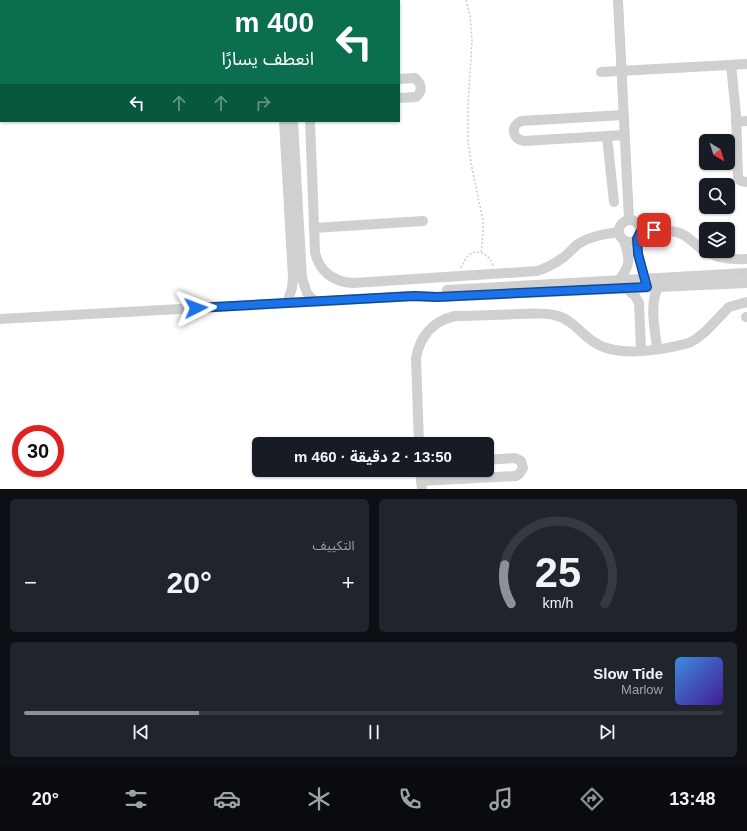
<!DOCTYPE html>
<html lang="ar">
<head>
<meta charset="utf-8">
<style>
  :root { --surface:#171b24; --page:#20242c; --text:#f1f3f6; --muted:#9ea1a6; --line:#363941; --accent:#8c9099 }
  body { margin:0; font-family:Arial,"Noto Sans Arabic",sans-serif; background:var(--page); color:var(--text); direction:rtl; height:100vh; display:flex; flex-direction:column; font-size:15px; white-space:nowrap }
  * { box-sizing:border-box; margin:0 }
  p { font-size:13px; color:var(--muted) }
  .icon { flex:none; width:22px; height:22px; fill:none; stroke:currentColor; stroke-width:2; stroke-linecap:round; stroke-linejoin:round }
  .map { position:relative; height:489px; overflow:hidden; direction:ltr }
  .panel { display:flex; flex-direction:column; gap:10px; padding:10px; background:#0d0f14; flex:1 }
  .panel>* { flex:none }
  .hud { position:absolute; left:0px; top:0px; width:400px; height:122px; box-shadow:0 1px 3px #0004; direction:rtl; background:#0b6e4f; color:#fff; overflow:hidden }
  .needle { width:26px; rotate:142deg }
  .fabs { position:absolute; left:699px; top:134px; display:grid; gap:8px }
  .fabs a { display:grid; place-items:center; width:36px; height:36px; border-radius:6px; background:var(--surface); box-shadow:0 1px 3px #0004; font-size:20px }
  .speed { position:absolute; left:12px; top:425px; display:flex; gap:8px; font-size:20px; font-weight:700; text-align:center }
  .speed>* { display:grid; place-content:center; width:52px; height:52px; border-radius:50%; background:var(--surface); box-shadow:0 1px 3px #0004; line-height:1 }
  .speed .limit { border:6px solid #d22; background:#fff; color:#111 }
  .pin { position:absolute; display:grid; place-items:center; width:34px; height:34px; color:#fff; margin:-17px; border-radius:8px; box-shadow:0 2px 6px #0006 }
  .me { position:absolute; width:44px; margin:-22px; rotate:87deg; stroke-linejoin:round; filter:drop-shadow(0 0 3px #0008) }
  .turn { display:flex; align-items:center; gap:14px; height:84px; padding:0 20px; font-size:18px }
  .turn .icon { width:52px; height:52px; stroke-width:2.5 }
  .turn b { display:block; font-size:28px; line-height:34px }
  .lanes { display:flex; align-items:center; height:38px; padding:0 20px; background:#0003; justify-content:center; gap:20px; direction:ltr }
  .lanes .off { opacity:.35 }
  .big { font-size:30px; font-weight:700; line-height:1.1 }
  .panel .tile { flex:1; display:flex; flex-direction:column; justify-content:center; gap:6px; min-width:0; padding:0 14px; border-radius:6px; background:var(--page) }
  .panel .dial { align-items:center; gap:0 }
  .dial svg { height:104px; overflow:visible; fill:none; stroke:var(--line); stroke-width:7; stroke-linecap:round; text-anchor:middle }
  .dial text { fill:var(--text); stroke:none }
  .song { display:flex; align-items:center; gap:12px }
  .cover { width:48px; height:48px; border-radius:6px; background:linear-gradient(135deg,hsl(210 70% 55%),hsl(260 70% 35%)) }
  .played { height:4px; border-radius:2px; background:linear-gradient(90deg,var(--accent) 25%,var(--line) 25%) }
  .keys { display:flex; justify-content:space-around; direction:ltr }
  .heat { display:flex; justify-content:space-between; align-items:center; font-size:22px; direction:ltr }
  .panel .tiles { flex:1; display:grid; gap:10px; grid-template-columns:1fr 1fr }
  .tile:last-child { grid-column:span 2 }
  .trip { position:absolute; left:252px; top:437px; width:242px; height:40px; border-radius:6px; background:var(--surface); box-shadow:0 1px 3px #0004; font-weight:700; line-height:40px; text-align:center; direction:rtl }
  .menu { display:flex; height:64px; justify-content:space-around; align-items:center; background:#090b0e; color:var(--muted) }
  .menu .icon { width:28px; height:28px }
  .menu .current { color:var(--accent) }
  .menu b { font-size:18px; color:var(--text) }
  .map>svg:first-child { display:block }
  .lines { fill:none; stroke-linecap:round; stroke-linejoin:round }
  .path { stroke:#cdcdcd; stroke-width:1.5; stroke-dasharray:2 2; stroke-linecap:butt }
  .minor { stroke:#d0d0d0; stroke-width:10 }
  .route-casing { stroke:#114b97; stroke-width:10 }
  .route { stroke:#1a73e8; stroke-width:7 }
</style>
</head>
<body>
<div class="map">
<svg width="747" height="489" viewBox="0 0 747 489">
  <rect width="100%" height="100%" fill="#fff"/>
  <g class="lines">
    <g class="path">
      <polyline points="466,0 470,16 472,41 468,104 468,140 471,163 483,221 483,234 481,253"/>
      <path d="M 461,268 C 463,264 465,259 468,256 C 478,247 490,255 493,266"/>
    </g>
    <g class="minor">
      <polyline points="277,0 277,1"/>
      <polyline points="287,0 287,1"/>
      <polyline points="305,0 305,1"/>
      <polyline points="394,0 394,1"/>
      <polyline points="618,0 629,220"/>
      <polyline points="731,65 736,114 738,177 741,181 747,182"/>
      <polyline points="601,72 747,64"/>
      <path d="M 399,79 L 415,78 C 422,84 423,91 416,97 L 399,98"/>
      <path d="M 623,115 L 521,121 C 510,126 512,139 524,141 L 624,135"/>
      <polyline points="284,121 293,278 292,288 287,303"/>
      <polyline points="293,121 302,278 307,293 314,301"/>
      <path d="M 310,121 L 315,252 C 319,271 333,282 353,283 L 537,271 C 547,268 556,263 564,257 C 569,253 573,248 578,244 C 591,236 604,234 619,232"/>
      <polyline points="736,122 747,121"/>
      <polyline points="607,137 614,202"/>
      <circle cx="630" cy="231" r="11"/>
      <polyline points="314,228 423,221"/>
      <path d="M 641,231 C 653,230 665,229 676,232 C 687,234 693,243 702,249 C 715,259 731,260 747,259"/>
      <polyline points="637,239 638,254 646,284"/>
      <path d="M 620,279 C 631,264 630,258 624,241"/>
      <polyline points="626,288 635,296 639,303 641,350"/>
      <polyline points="447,290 747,273"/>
      <polyline points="746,317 747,317"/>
      <polyline points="0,319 414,296 437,297 747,283"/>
      <path d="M 657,348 C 655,328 649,306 658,287"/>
      <path d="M 419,444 L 416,358 C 420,336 433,321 455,316 C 476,316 496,315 517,314 C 529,314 542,312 554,315 C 570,318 579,331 591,340 C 615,359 662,350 689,343 L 696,339 L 706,331 L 729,307 L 747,302"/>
      <polyline points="420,470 422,489"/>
      <polyline points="421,481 516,476 519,474 523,468 521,461 515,458 487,460"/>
    </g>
  </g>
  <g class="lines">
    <defs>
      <polyline id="route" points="196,308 414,296 437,297 647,287 638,254 637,239 641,231 654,230"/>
    </defs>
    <use href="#route" class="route-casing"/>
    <use href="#route" class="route"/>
  </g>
</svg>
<div class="fabs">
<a><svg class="needle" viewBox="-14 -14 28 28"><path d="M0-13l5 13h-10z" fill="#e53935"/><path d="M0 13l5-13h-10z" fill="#9ea1a6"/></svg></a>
<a><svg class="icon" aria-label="search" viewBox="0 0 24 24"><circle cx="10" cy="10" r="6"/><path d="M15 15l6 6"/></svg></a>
<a><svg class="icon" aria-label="layers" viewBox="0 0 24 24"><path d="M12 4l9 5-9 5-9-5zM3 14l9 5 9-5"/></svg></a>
</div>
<div class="speed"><div class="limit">30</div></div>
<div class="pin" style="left:654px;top:230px;background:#d93025"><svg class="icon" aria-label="arrive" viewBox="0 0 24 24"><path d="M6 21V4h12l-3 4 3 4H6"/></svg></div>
<svg class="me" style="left:196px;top:308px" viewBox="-20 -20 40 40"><path d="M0-17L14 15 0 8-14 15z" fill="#1a73e8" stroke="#fff" stroke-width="4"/></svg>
<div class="trip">13:50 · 2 دقيقة · 460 m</div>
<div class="hud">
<div class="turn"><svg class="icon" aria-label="left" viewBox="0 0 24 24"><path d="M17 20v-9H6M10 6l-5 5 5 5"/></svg><div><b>400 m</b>انعطف يسارًا</div></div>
<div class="lanes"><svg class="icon" aria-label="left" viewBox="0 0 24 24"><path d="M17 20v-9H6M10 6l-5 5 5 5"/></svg><svg class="icon off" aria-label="ahead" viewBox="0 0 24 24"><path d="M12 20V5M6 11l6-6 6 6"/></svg><svg class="icon off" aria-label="ahead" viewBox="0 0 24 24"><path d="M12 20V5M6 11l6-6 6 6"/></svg><svg class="icon off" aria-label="right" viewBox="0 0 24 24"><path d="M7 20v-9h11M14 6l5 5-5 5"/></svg></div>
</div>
</div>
<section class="panel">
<div class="tiles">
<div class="tile dial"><svg viewBox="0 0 100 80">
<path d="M14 69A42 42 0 1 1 86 69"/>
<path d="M14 69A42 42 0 0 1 9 39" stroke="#8c9099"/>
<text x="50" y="56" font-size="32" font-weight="700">25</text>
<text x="50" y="72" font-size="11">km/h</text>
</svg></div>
<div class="tile"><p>التكييف</p>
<div class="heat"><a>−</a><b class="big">20°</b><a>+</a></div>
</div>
<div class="tile">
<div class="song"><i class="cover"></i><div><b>Slow Tide</b><p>Marlow</p></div></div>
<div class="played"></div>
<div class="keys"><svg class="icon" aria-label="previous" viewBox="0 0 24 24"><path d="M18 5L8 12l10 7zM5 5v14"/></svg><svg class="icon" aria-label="pause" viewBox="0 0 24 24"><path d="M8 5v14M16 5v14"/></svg><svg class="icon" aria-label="next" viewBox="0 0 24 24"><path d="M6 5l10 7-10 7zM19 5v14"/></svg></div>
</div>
</div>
</section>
<nav class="menu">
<b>13:48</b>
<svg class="icon current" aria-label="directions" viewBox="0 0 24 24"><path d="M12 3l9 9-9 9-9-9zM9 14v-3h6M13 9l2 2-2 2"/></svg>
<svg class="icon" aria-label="music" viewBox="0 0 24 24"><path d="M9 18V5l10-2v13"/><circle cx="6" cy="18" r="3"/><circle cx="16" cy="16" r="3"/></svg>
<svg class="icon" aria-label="phone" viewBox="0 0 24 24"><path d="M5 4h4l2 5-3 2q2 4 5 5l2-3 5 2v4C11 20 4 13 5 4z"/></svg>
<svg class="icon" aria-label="climate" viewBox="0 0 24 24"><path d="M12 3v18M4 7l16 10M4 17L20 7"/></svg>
<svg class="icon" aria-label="car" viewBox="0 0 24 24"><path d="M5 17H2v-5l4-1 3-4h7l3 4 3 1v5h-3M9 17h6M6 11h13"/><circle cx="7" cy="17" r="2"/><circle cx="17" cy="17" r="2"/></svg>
<svg class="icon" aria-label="filters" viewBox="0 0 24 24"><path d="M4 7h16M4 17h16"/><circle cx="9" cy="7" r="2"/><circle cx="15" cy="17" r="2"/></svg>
<b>20°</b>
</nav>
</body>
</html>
